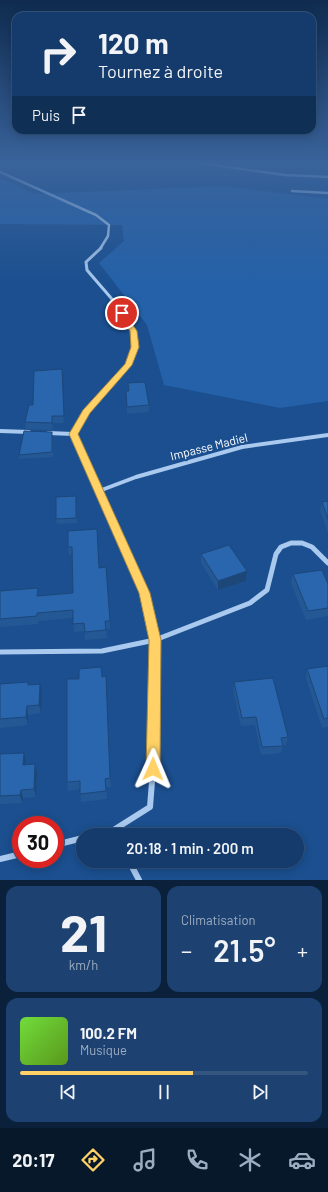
<!DOCTYPE html>
<html lang="fr">
<head>
<meta charset="utf-8">
<style>
  :root { --surface:#143b6b; --page:#1d4271; --text:#f1f3f6; --muted:#9dadc1; --line:#33557e; --accent:#ffd166 }
  body { margin:0; font-family:Barlow,sans-serif; background:var(--page); color:var(--text); height:100vh; display:flex; flex-direction:column; font-size:15px; white-space:nowrap }
  * { box-sizing:border-box; margin:0 }
  p { font-size:13px; color:var(--muted) }
  .icon { flex:none; width:22px; height:22px; fill:none; stroke:currentColor; stroke-width:2; stroke-linecap:round; stroke-linejoin:round }
  .map { position:relative; height:880px; overflow:hidden }
  .drawer { display:flex; flex-direction:column; gap:6px; padding:6px; background:#0b203b; flex:1 }
  .drawer>* { flex:none }
  .guide { position:absolute; left:12px; top:12px; width:304px; height:122px; border-radius:12px; box-shadow:0 2px 10px #0003,0 0 0 1px var(--line); background:#143b6b; color:var(--text); overflow:hidden }
  .speed { position:absolute; left:12px; top:816px; display:flex; gap:8px; font-size:20px; font-weight:700; text-align:center }
  .speed>* { display:grid; place-content:center; width:52px; height:52px; border-radius:50%; background:var(--surface); box-shadow:0 2px 10px #0003,0 0 0 1px var(--line); line-height:1 }
  .speed .limit { border:6px solid #d22; background:#fff; color:#111 }
  .pin { position:absolute; display:grid; place-items:center; width:34px; height:34px; color:#fff; margin:-17px; border:2px solid #fff; border-radius:50%; box-shadow:0 1px 4px #0007 }
  .me { position:absolute; width:44px; margin:-22px; rotate:1deg; stroke-linejoin:round; filter:drop-shadow(0 0 3px #0008) }
  .turn { display:flex; align-items:center; gap:14px; height:84px; padding:0 20px; font-size:18px }
  .turn .icon { width:52px; height:52px; stroke-width:2.5 }
  .turn b { display:block; font-size:28px; line-height:34px }
  .then { display:flex; align-items:center; height:38px; padding:0 20px; background:#0003; gap:8px; font-size:15px }
  .big { font-size:30px; font-weight:600; line-height:1.1 }
  .drawer .card { flex:1; display:flex; flex-direction:column; justify-content:center; gap:6px; min-width:0; padding:0 14px; border-radius:12px; background:var(--page) }
  .drawer .dial { align-items:center; gap:0 }
  .dial b { font-size:52px; line-height:1 }
  .song { display:flex; align-items:center; gap:12px }
  .cover { width:48px; height:48px; border-radius:6px; background:linear-gradient(135deg,hsl(100 70% 55%),hsl(90 70% 35%)) }
  .played { height:4px; border-radius:2px; background:linear-gradient(90deg,var(--accent) 60%,var(--line) 60%) }
  .keys { display:flex; justify-content:space-around; direction:ltr }
  .heat { display:flex; justify-content:space-between; align-items:center; font-size:22px; direction:ltr }
  .drawer .tiles { flex:1; display:grid; gap:6px; grid-template-columns:1fr 1fr }
  .card:last-child { grid-column:span 2 }
  .trip { position:absolute; left:76px; top:828px; width:228px; height:40px; border-radius:20px; background:var(--surface); box-shadow:0 2px 10px #0003,0 0 0 1px var(--line); font-weight:600; line-height:40px; text-align:center }
  .tabs { display:flex; height:64px; justify-content:space-around; align-items:center; background:#08182b; color:var(--muted) }
  .tabs .icon { width:28px; height:28px }
  .tabs .current { color:var(--accent) }
  .tabs b { font-size:18px; color:var(--text) }
  .map>svg:first-child { display:block }
  .green { fill:#2461a8 }
  .lines { fill:none; stroke-linecap:round; stroke-linejoin:round }
  .minor-far4 { stroke:#a9c9ee; stroke-width:2.5 }
  .minor-far3 { stroke:#a9c9ee; stroke-width:3 }
  .minor-far2 { stroke:#a9c9ee; stroke-width:4 }
  .minor-far1 { stroke:#a9c9ee; stroke-width:5 }
  .minor { stroke:#a9c9ee; stroke-width:6 }
  .wall { fill:#245895 }
  .shaded-wall { fill:#1d4779 }
  .building { fill:#2a66ad; stroke:#1d4779 }
  .route { fill:#ffd166; stroke:#a68842 }
  .labels { text-anchor:middle; stroke-width:4; stroke-linejoin:round; paint-order:stroke }
  .street-label { font-size:12px; fill:#fff; stroke:#1b4f8f }
</style>
</head>
<body>
<div class="map">
<svg width="328" height="880" viewBox="0 0 328 880">
  <rect width="100%" height="100%" fill="#1b4f8f"/>
  <polygon class="green" points="0,178 35,194 223,186 328,199 328,401 280,408 164,385 147,325 99,263 124,241 122,225 0,224"/>
  <g class="lines">
    <g class="minor-far4">
      <polyline points="193,162 285,175 328,177"/>
      <polyline points="0,172 96,215 109,225 108,236 100,249"/>
      <polyline points="292,191 328,193"/>
    </g>
    <path class="minor-far3" d="M 101,248 L 86,262 L 87,270 C 100,286 126,312 133,331 C 136,340 134,349 131,358"/>
    <g class="minor-far2">
      <polyline points="0,431 29,432"/>
      <polyline points="48,433 73,434"/>
      <polyline points="73,434 87,412 128,365 131,357"/>
      <polyline points="73,434 101,495"/>
      <polyline points="99,491 136,477 242,447 328,435"/>
    </g>
    <g class="minor-far1">
      <polyline points="100,494 145,593 155,640 155,666"/>
      <polyline points="0,652 102,651 155,640 250,603 267,590 276,554 281,547 291,543 302,543 312,547 328,563"/>
    </g>
    <g class="minor">
      <polyline points="112,831 150,807 153,769 155,665"/>
      <polyline points="95,835 112,831 115,835"/>
      <polyline points="55,845 83,838"/>
      <polyline points="0,859 21,854"/>
      <polyline points="129,861 139,880"/>
    </g>
  </g>
  <g class="wall">
    <polygon points="62,369 64,423 52,423 53,430 26,429 25,422 33,405"/>
    <polygon points="128,383 149,405 149,412 127,414 126,391 128,391"/>
    <polygon points="53,437 53,457 19,459 19,455"/>
    <polygon points="76,501 77,523 57,524 56,519"/>
    <polygon points="328,501 328,533 320,511 322,502"/>
    <polygon points="68,531 99,568 106,567 110,629 106,629 107,638 85,640 85,631 74,632 73,618 38,621 38,624 0,627 0,591 39,596 73,593 72,555 69,555 68,547"/>
    <polygon points="201,554 247,571 246,581 218,590 201,563"/>
    <polygon points="293,574 328,584 328,616 306,620 291,583"/>
    <polygon points="328,666 328,727 322,728 306,678 307,669"/>
    <polygon points="101,667 111,787 106,787 107,799 81,802 80,789 68,791 67,782 79,679"/>
    <polygon points="234,682 288,737 286,745 283,745 281,753 261,755 255,725 241,726 233,690"/>
    <polygon points="0,684 29,685 42,693 41,713 28,715 28,725 0,728"/>
    <polygon points="24,753 26,761 26,765 37,773 36,797 23,798 22,803 0,804 0,754"/>
  </g>
  <g class="shaded-wall">
    <polygon points="62,369 63,375 64,423 64,416"/>
    <polygon points="247,571 246,581 218,590 218,581"/>
    <polygon points="40,684 42,693 41,713 39,705"/>
    <polygon points="27,706 28,715 28,725 26,717"/>
    <polygon points="24,753 26,761 25,773 23,765"/>
    <polygon points="35,764 37,773 36,797 34,789"/>
    <polygon points="21,790 23,798 22,803 20,795"/>
  </g>
  <g class="building">
    <polygon points="62,369 64,416 52,416 52,423 25,422 29,405 33,405 34,371"/>
    <polygon points="145,382 149,405 127,407 126,391 129,391 128,383"/>
    <polygon points="24,431 52,432 52,452 19,455"/>
    <polygon points="76,496 76,518 56,519 56,497"/>
    <polygon points="328,501 328,519 322,502"/>
    <polygon points="97,529 99,568 106,567 110,621 105,621 106,630 85,632 84,623 73,624 73,610 37,613 37,616 0,619 0,591 38,588 37,596 73,593 72,547 68,547 68,531"/>
    <polygon points="229,545 247,571 218,581 201,554"/>
    <polygon points="322,570 328,584 328,608 308,611 293,574"/>
    <polygon points="328,666 328,718 324,719 307,669"/>
    <polygon points="101,667 102,677 106,676 110,778 105,779 106,791 80,794 80,781 67,782 67,679 79,679 79,669"/>
    <polygon points="273,678 288,737 281,738 283,746 262,747 256,717 242,718 234,682"/>
    <polygon points="28,682 28,685 40,684 39,705 27,706 26,717 0,719 0,684"/>
    <polygon points="24,753 23,765 35,764 34,789 21,790 20,795 0,796 0,754"/>
  </g>
  <linearGradient id="sky" x2="0" y2="1"><stop stop-color="#0f2b4f"/><stop offset="0.57" stop-color="#39639b"/><stop offset="1" stop-color="#39639b" stop-opacity="0"/></linearGradient>
  <rect width="328" height="285" fill="url(#sky)"/>
  <polygon class="route" points="122,311 124,312 137,331 139,347 132,365 90,413 78,434 150,593 161,640 160,769 158,774 153,776 148,774 146,769 149,640 139,593 69,434 83,410 125,364 131,347 130,331 118,313"/>
  <g class="labels">
    <g class="street-label">
      <text transform="translate(209 447) rotate(-14)" y="4">Impasse Madiel</text>
    </g>
  </g>
</svg>
<div class="speed"><div class="limit">30</div></div>
<div class="pin" style="left:122px;top:313px;background:#d93025"><svg class="icon" aria-label="arrive" viewBox="0 0 24 24"><path d="M6 21V4h12l-3 4 3 4H6"/></svg></div>
<svg class="me" style="left:153px;top:769px" viewBox="-20 -20 40 40"><path d="M0-17L14 15 0 8-14 15z" fill="#ffd166" stroke="#fff" stroke-width="4"/></svg>
<div class="trip">20:18 · 1 min · 200 m</div>
<div class="guide">
<div class="turn"><svg class="icon" aria-label="right" viewBox="0 0 24 24"><path d="M7 20v-9h11M14 6l5 5-5 5"/></svg><div><b>120 m</b>Tournez à droite</div></div>
<div class="then">Puis<svg class="icon" aria-label="arrive" viewBox="0 0 24 24"><path d="M6 21V4h12l-3 4 3 4H6"/></svg></div>
</div>
</div>
<section class="drawer">
<div class="tiles">
<div class="card dial"><b>21</b><p>km/h</p></div>
<div class="card"><p>Climatisation</p>
<div class="heat"><a>−</a><b class="big">21.5°</b><a>+</a></div>
</div>
<div class="card">
<div class="song"><i class="cover"></i><div><b>100.2 FM</b><p>Musique</p></div></div>
<div class="played"></div>
<div class="keys"><svg class="icon" aria-label="previous" viewBox="0 0 24 24"><path d="M18 5L8 12l10 7zM5 5v14"/></svg><svg class="icon" aria-label="pause" viewBox="0 0 24 24"><path d="M8 5v14M16 5v14"/></svg><svg class="icon" aria-label="next" viewBox="0 0 24 24"><path d="M6 5l10 7-10 7zM19 5v14"/></svg></div>
</div>
</div>
</section>
<nav class="tabs">
<b>20:17</b>
<svg class="icon current" aria-label="directions" viewBox="0 0 24 24"><path d="M12 3l9 9-9 9-9-9zM9 14v-3h6M13 9l2 2-2 2"/></svg>
<svg class="icon" aria-label="music" viewBox="0 0 24 24"><path d="M9 18V5l10-2v13"/><circle cx="6" cy="18" r="3"/><circle cx="16" cy="16" r="3"/></svg>
<svg class="icon" aria-label="phone" viewBox="0 0 24 24"><path d="M5 4h4l2 5-3 2q2 4 5 5l2-3 5 2v4C11 20 4 13 5 4z"/></svg>
<svg class="icon" aria-label="climate" viewBox="0 0 24 24"><path d="M12 3v18M4 7l16 10M4 17L20 7"/></svg>
<svg class="icon" aria-label="car" viewBox="0 0 24 24"><path d="M5 17H2v-5l4-1 3-4h7l3 4 3 1v5h-3M9 17h6M6 11h13"/><circle cx="7" cy="17" r="2"/><circle cx="17" cy="17" r="2"/></svg>
</nav>
</body>
</html>
